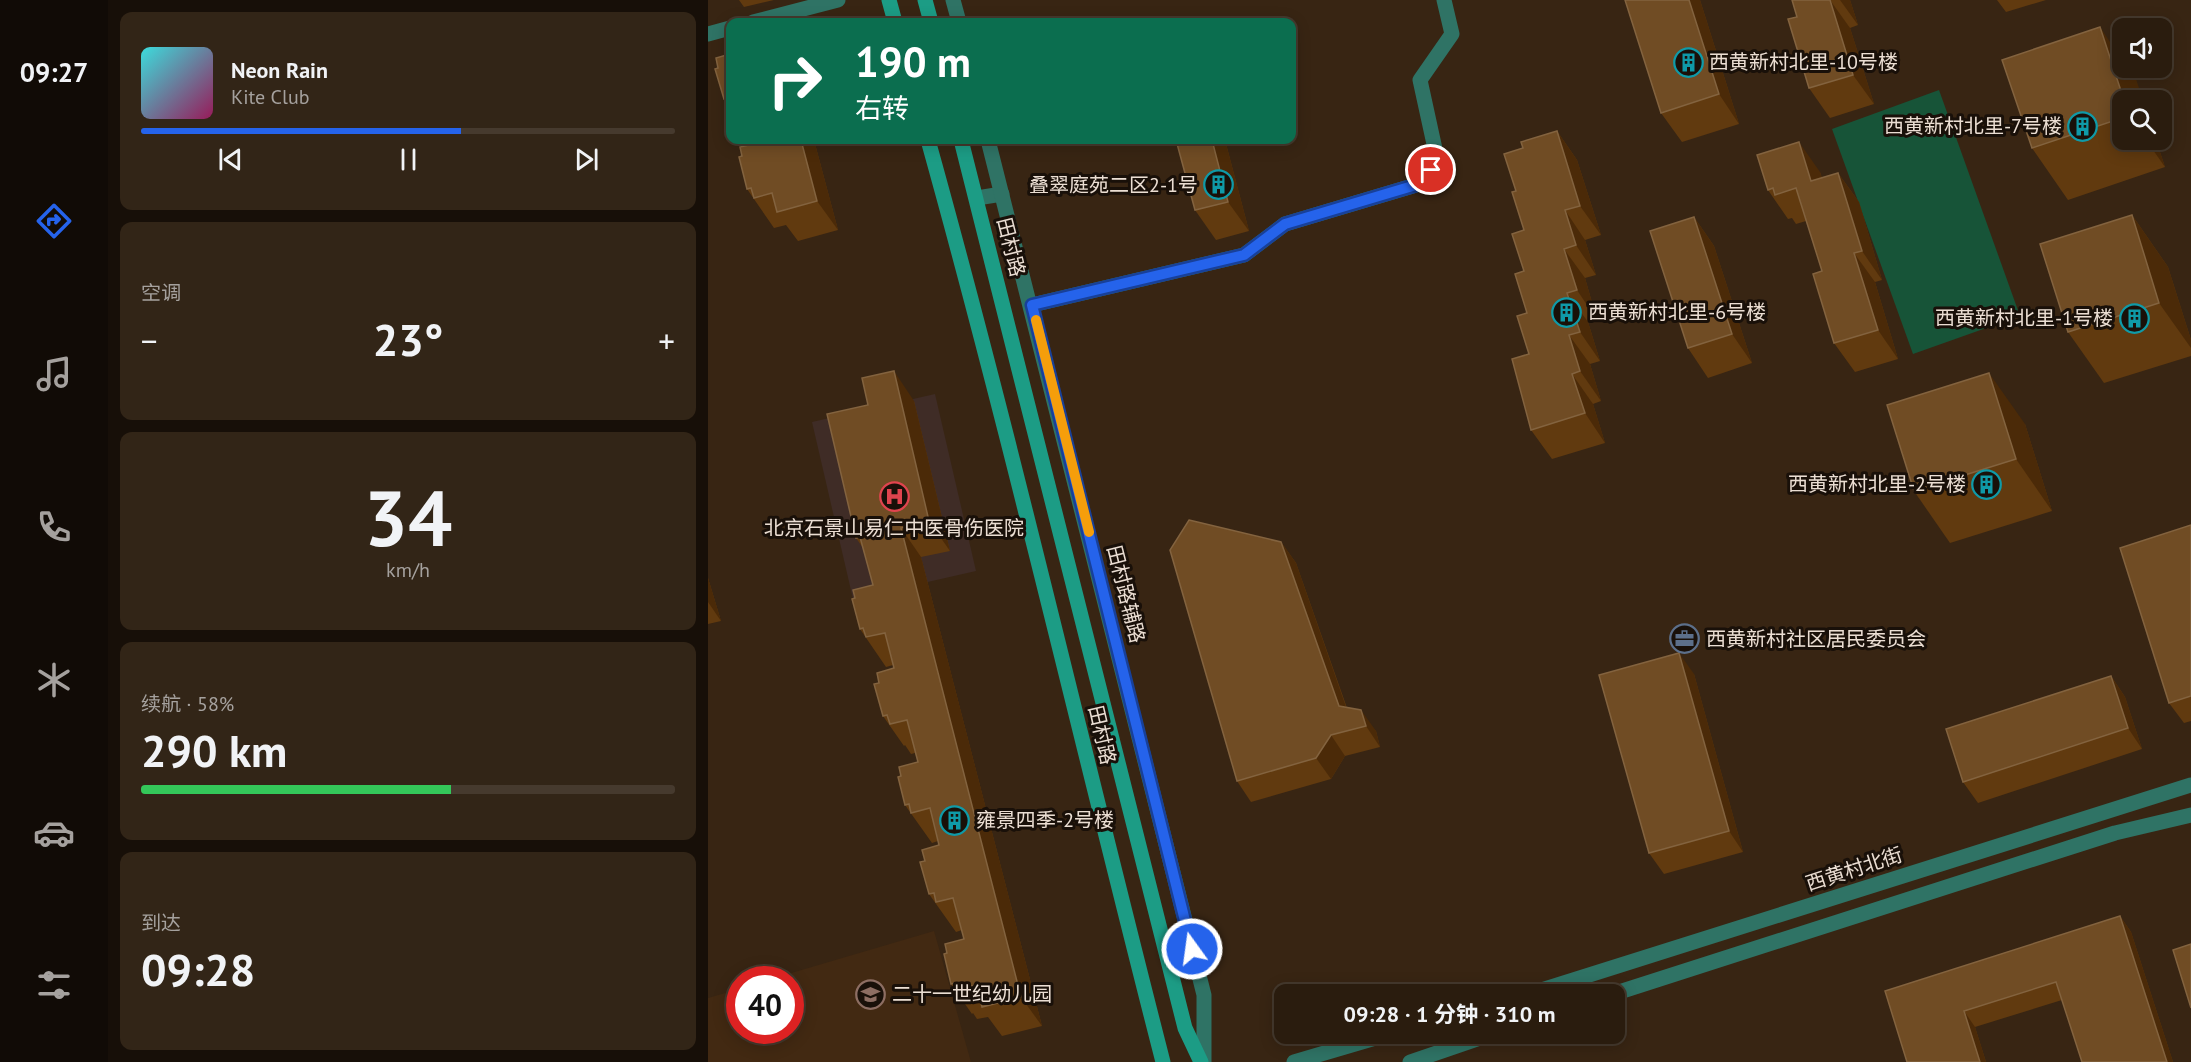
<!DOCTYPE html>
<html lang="zh">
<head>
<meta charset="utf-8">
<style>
  :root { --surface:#2a1c0e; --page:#322517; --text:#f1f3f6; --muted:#a5a19e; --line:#463a2e; --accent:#2563eb }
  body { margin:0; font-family:"PT Sans","Noto Sans SC",sans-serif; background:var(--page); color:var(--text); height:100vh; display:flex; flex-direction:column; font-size:22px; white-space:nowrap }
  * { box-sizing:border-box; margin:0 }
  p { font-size:20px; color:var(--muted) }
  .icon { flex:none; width:33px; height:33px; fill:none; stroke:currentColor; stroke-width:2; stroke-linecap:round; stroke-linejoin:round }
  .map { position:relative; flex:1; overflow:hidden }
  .panel { display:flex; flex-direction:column; gap:12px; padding:12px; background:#170f08; width:600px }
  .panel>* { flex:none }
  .top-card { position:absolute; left:18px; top:18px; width:570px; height:126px; border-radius:12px; box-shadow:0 3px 15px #0003,0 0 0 2px var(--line); background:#0b6e4f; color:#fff; overflow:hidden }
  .controls { position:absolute; left:1404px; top:18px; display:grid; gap:12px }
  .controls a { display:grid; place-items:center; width:60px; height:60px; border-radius:12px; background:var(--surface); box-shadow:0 3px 15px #0003,0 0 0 2px var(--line); font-size:30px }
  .speed { position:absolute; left:18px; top:966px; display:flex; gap:12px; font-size:30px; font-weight:700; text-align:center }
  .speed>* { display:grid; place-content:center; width:78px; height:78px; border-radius:50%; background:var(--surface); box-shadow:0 3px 15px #0003,0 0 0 2px var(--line); line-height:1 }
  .speed .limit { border:9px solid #d22; background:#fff; color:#111 }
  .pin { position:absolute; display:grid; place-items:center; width:51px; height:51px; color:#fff; margin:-26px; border:3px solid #fff; border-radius:50%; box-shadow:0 2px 6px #0007 }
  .me { position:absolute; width:66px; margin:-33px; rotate:346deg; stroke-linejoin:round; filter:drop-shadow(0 0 4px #0008) }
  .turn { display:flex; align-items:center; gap:21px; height:126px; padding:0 30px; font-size:27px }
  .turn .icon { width:78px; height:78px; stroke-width:2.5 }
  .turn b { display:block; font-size:42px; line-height:51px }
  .big { font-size:45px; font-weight:700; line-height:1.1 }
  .panel .widget { flex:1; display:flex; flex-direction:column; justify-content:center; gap:9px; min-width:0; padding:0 21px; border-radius:12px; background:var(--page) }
  .panel .dial { align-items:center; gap:0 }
  .dial b { font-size:78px; line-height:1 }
  .song { display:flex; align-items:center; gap:18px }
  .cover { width:72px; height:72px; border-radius:9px; background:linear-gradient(135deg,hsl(180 70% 55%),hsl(330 70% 35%)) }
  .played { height:6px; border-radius:3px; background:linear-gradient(90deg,var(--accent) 60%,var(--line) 60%) }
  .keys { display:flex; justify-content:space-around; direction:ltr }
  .heat { display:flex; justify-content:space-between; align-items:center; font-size:33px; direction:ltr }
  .charge { height:9px; border-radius:4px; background:linear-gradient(90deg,#34c759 58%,var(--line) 0) }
  .trip { position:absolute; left:566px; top:984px; width:351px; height:60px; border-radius:12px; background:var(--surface); box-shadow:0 3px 15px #0003,0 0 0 2px var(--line); font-weight:700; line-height:60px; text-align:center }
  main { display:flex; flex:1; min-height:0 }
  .menu { display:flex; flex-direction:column; width:108px; justify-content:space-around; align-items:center; background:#110b06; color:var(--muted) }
  .menu .icon { width:42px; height:42px }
  .menu .on { color:var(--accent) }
  .menu b { font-size:27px; color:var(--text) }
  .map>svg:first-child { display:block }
  .built { fill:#422912 }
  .medical { fill:#3f2c26 }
  .green { fill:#175438 }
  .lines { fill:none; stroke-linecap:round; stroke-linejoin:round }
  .minor { stroke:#2f7365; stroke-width:15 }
  .tertiary { stroke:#2f7365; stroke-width:15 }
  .secondary { stroke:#1c9c85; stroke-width:15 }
  .wall { fill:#613a0f }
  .shaded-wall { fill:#4b2a08 }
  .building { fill:#704c24; stroke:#83633f; stroke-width:1.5 }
  .route-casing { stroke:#184099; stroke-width:15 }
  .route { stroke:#2563eb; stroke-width:10 }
  .slow { stroke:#f59e0b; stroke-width:10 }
  .labels { text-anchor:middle; stroke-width:6; stroke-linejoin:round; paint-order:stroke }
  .poi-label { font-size:20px; fill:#ebded3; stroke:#191009; text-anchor:start }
  .street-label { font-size:20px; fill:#ebded3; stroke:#191009 }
</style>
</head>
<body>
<main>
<nav class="menu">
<b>09:27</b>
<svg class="icon on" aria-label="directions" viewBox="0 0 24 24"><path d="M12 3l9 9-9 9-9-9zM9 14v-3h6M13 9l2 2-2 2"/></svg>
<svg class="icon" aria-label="music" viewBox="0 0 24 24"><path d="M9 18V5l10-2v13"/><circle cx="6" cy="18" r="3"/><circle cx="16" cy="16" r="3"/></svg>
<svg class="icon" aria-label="phone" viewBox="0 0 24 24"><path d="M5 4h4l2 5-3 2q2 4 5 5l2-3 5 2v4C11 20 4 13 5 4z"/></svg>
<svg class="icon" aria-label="climate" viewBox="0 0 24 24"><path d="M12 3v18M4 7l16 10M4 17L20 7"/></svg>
<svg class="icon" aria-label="car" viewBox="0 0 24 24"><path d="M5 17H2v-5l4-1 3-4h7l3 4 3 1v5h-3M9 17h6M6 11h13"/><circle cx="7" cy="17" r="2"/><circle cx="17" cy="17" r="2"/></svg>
<svg class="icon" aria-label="filters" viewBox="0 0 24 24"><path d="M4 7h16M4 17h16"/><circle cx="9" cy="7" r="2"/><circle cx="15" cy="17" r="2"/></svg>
</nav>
<section class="panel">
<div class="widget">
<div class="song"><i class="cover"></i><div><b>Neon Rain</b><p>Kite Club</p></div></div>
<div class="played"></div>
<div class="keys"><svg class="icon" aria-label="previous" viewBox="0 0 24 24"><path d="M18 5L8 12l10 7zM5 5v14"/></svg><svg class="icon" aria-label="pause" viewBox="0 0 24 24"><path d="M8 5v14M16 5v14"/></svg><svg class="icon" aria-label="next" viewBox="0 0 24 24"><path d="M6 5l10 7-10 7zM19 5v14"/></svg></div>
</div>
<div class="widget"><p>空调</p>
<div class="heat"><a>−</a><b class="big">23°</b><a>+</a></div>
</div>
<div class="widget dial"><b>34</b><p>km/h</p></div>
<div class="widget"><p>续航 · 58%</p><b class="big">290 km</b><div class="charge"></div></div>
<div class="widget"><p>到达</p><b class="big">09:28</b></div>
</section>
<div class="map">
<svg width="1483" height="1062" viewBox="0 0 1483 1062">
  <rect width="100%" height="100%" fill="#382513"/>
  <polygon class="built" points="226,931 263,1062 0,1062 0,998 31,989 32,1030 82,1030 82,980 63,979"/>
  <polygon class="medical" points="227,394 268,571 145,599 104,422"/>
  <polygon class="green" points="1231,90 1312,316 1205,354 1124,129"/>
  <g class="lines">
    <g class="minor">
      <polyline points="45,22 130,0"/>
      <polyline points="0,34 22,28"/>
      <polyline points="269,198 294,194"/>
      <polyline points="324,305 536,255 577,224 718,182 729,158 712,80 744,34 736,0"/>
    </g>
    <g class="tertiary">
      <polyline points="245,0 251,22"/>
      <polyline points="280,140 496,995 496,1062"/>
      <polyline points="821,994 1483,785"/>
      <polyline points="905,994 1407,833 1483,815"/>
      <polyline points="586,1062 681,1034"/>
      <polyline points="702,1062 784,1034"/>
    </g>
    <g class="secondary">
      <polyline points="181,0 187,22"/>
      <polyline points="217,0 223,22"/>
      <path d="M 220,140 C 305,445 376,755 455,1062"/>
      <polyline points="253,140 477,1028 493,1062"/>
    </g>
  </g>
  <g class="wall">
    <polygon points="31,0 66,0 36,7"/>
    <polygon points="917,0 992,0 1031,124 974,142 953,113"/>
    <polygon points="1084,0 1142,0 1150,25 1142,28 1166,104 1122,118 1101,88 1089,17"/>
    <polygon points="1289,0 1338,0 1298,12"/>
    <polygon points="1428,79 1414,100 1414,140 1448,140 1457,167 1360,200 1324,148"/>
    <polygon points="849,131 869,160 893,235 877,240 888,275 877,278 889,320 880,322 892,361 882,364 893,401 885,404 897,443 844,459 823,430 821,354 816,271 816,230 808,191 815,148"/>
    <polygon points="49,140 106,140 130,230 90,241 78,225 66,228 39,189 34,156 50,143"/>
    <polygon points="517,140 541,231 508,240 487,210"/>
    <polygon points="1112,172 1114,178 1130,173 1151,202 1174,280 1167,282 1190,359 1147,372 1126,343 1114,271 1098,221 1088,224 1084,218 1080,219 1060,190"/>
    <polygon points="1424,215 1460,267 1483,340 1483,356 1396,383 1360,332"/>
    <polygon points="986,217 1006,246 1044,363 1000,378 980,348"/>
    <polygon points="206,401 242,551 213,557 334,1026 294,1036 280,1017 269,1019 265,1013 264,1014 243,984 239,953 256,939 254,930 248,932 221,894 217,861 231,845 230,841 224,843 197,805 193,776 210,762 207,753 203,754 197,745 196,746 175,716 171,683 186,668 185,665 178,667 152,629 147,598 165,585 155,548 148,538"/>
    <polygon points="1317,424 1344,511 1242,543 1206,491"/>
    <polygon points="1483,525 1483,721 1476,723 1461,703"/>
    <polygon points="573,542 588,563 639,708 668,731 672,747 637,756 623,779 543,802 529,781"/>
    <polygon points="0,578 13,621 0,624"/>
    <polygon points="986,674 1035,852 956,874 941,853"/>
    <polygon points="1403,676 1417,697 1434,749 1270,803 1255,782"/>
    <polygon points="1412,916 1423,932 1465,1062 1374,1062 1354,1000 1267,1027 1278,1062 1199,1062 1177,991"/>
  </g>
  <g class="shaded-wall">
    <polygon points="981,0 992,0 1031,124 1011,94"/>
    <polygon points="1122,0 1142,28 1166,104 1145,75"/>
    <polygon points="1132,0 1142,0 1150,25"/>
    <polygon points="1392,27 1414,60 1414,68 1420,68 1428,79 1435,100 1416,100"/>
    <polygon points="849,131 869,160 893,235 872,206"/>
    <polygon points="93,140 106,140 130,230 109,201"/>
    <polygon points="504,140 517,140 541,231 520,202"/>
    <polygon points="1438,140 1448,140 1457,167"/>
    <polygon points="1091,142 1112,172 1124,211 1103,181"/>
    <polygon points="1130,173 1151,202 1174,280 1154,251"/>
    <polygon points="857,210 877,240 888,275 868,245"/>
    <polygon points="1424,215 1460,267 1483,340 1483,348 1451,303"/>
    <polygon points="986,217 1006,246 1044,363 1024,334"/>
    <polygon points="856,249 877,278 889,320 869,290"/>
    <polygon points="1146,253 1167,282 1190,359 1170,330"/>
    <polygon points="859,293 880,322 892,361 872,332"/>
    <polygon points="861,335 882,364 893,401 872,371"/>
    <polygon points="186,371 206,401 242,551 221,521"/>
    <polygon points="1281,373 1317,424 1344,511 1308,459"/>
    <polygon points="864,374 885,404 897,443 877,413"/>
    <polygon points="193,528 213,557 334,1026 313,997"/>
    <polygon points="573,542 588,563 645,727 631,706"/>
    <polygon points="0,578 13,621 0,602"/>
    <polygon points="971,653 986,674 1035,852 1021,831"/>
    <polygon points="1403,676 1417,697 1434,749 1420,728"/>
    <polygon points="653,710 668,731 672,747 658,726"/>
    <polygon points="623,735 637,756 623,779 608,758"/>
    <polygon points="1412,916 1423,932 1465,1062 1459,1062"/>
    <polygon points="1256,1011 1267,1027 1278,1062 1272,1062"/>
  </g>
  <g class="building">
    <polygon points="917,0 981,0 1011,94 953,113"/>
    <polygon points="1084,0 1122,0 1145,75 1101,88 1080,19 1089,17"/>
    <polygon points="1392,27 1416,100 1414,100 1414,118 1324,148 1294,60"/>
    <polygon points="22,54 22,109 19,98 16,99 7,69 10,68 8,58"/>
    <polygon points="849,131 872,206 857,210 868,245 856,249 869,290 859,293 872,332 861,335 872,371 864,374 877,413 823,430 804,359 821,354 809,316 819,313 807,274 816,271 804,234 816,230 804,192 808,191 796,154 815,148 813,142"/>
    <polygon points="49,140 93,140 109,201 69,212 64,193 46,198 43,188 39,189 31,157 34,156 32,147 50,143"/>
    <polygon points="468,140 504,140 520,202 487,210"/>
    <polygon points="1091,142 1103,181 1130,173 1154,251 1146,253 1170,330 1126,343 1105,274 1114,271 1088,188 1067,195 1065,188 1060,190 1049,155"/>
    <polygon points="1424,215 1451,303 1360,332 1332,244"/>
    <polygon points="986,217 1024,334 980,348 942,231"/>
    <polygon points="186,371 221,521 193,528 313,997 274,1007 268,985 249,990 247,983 243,984 236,954 239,953 237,944 256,939 245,898 228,902 226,893 221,894 212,862 217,861 214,850 231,845 222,808 203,813 201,804 197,805 190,777 193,776 191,767 210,762 199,720 182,724 179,715 175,716 166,684 171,683 169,673 186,668 177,633 158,637 155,628 152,629 144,599 147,598 145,590 165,585 152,537 148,538 119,414 160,405 154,378"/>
    <polygon points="1281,373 1308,459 1206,491 1179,405"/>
    <polygon points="481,520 573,542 631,706 653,710 658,726 623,735 608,758 529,781 462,550"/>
    <polygon points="1483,525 1483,696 1461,703 1412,548"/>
    <polygon points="971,653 1021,831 941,853 891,675"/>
    <polygon points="1403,676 1420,728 1255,782 1238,729"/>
    <polygon points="1412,916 1459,1062 1374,1062 1348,982 1256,1011 1272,1062 1199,1062 1177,991"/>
    <polygon points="1483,944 1483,1008 1465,950"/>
  </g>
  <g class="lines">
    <defs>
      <polyline id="route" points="484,949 324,305 536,255 577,224 718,182 723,170"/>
    </defs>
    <use href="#route" class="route-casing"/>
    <use href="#route" class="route"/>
    <polyline class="slow" points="328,320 381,532"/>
  </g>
  <defs>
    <symbol id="building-ring" viewBox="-11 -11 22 22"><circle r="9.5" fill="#191009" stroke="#0f9aa8" stroke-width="1.5"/><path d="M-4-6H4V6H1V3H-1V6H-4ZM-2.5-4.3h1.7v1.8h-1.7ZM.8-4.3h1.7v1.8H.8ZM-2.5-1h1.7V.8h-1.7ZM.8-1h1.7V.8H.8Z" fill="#0f9aa8"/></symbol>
    <symbol id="hospital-ring" viewBox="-11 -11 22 22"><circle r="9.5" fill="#191009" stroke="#e0444e" stroke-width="1.5"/><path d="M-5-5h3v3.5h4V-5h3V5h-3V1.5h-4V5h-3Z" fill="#e0444e"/></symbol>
    <symbol id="office-ring" viewBox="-11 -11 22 22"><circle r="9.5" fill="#191009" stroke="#5c6f8a" stroke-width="1.5"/><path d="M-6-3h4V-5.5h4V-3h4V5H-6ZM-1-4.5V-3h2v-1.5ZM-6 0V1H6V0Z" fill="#5c6f8a"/></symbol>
    <symbol id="school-ring" viewBox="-11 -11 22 22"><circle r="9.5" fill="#191009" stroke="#8d6e63" stroke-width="1.5"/><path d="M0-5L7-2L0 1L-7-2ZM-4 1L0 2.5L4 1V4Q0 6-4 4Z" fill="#8d6e63"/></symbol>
  </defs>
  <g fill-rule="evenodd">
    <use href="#building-ring" x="964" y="46" width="33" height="33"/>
    <use href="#building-ring" x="1358" y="110" width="33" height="33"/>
    <use href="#building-ring" x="494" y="168" width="33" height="33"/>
    <use href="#building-ring" x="842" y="296" width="33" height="33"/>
    <use href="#building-ring" x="1410" y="302" width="33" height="33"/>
    <use href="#building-ring" x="1262" y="468" width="33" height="33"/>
    <use href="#hospital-ring" x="170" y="480" width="33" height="33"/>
    <use href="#office-ring" x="960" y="622" width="33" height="33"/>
    <use href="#building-ring" x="230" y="804" width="33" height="33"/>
    <use href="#school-ring" x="146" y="978" width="33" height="33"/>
  </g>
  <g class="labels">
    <g class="poi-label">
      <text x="1001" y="69">西黄新村北里-10号楼</text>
      <text x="1354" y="133" text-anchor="end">西黄新村北里-7号楼</text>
      <text x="490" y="192" text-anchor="end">叠翠庭苑二区2-1号</text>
      <text x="880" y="319">西黄新村北里-6号楼</text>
      <text x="1405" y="325" text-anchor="end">西黄新村北里-1号楼</text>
      <text x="1258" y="491" text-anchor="end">西黄新村北里-2号楼</text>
      <text x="186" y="535" text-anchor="middle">北京石景山易仁中医骨伤医院</text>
      <text x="998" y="646">西黄新村社区居民委员会</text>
      <text x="268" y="827">雍景四季-2号楼</text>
      <text x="184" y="1001">二十一世纪幼儿园</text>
    </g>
    <g class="street-label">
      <text transform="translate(303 247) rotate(76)" y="7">田村路</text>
      <text transform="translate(418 594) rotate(76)" y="7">田村路辅路</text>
      <text transform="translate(394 735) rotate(77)" y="7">田村路</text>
      <text transform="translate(1146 869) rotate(-18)" y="7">西黄村北街</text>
    </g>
  </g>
</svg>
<div class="controls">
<a><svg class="icon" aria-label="sound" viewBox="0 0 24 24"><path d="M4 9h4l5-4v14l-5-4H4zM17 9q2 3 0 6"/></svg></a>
<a><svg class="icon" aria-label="search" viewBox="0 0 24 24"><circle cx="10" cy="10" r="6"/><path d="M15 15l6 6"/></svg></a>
</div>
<div class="speed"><div class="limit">40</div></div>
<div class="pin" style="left:723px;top:170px;background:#d93025"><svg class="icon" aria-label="arrive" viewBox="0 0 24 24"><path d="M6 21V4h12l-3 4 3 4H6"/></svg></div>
<svg class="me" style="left:484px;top:949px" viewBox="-20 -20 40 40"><circle r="17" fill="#2563eb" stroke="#fff" stroke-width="3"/><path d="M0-11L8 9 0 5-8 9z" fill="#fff"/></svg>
<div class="trip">09:28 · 1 分钟 · 310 m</div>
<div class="top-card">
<div class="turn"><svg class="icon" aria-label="right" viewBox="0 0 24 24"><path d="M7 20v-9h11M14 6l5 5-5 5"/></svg><div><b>190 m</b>右转</div></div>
</div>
</div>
</main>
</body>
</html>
